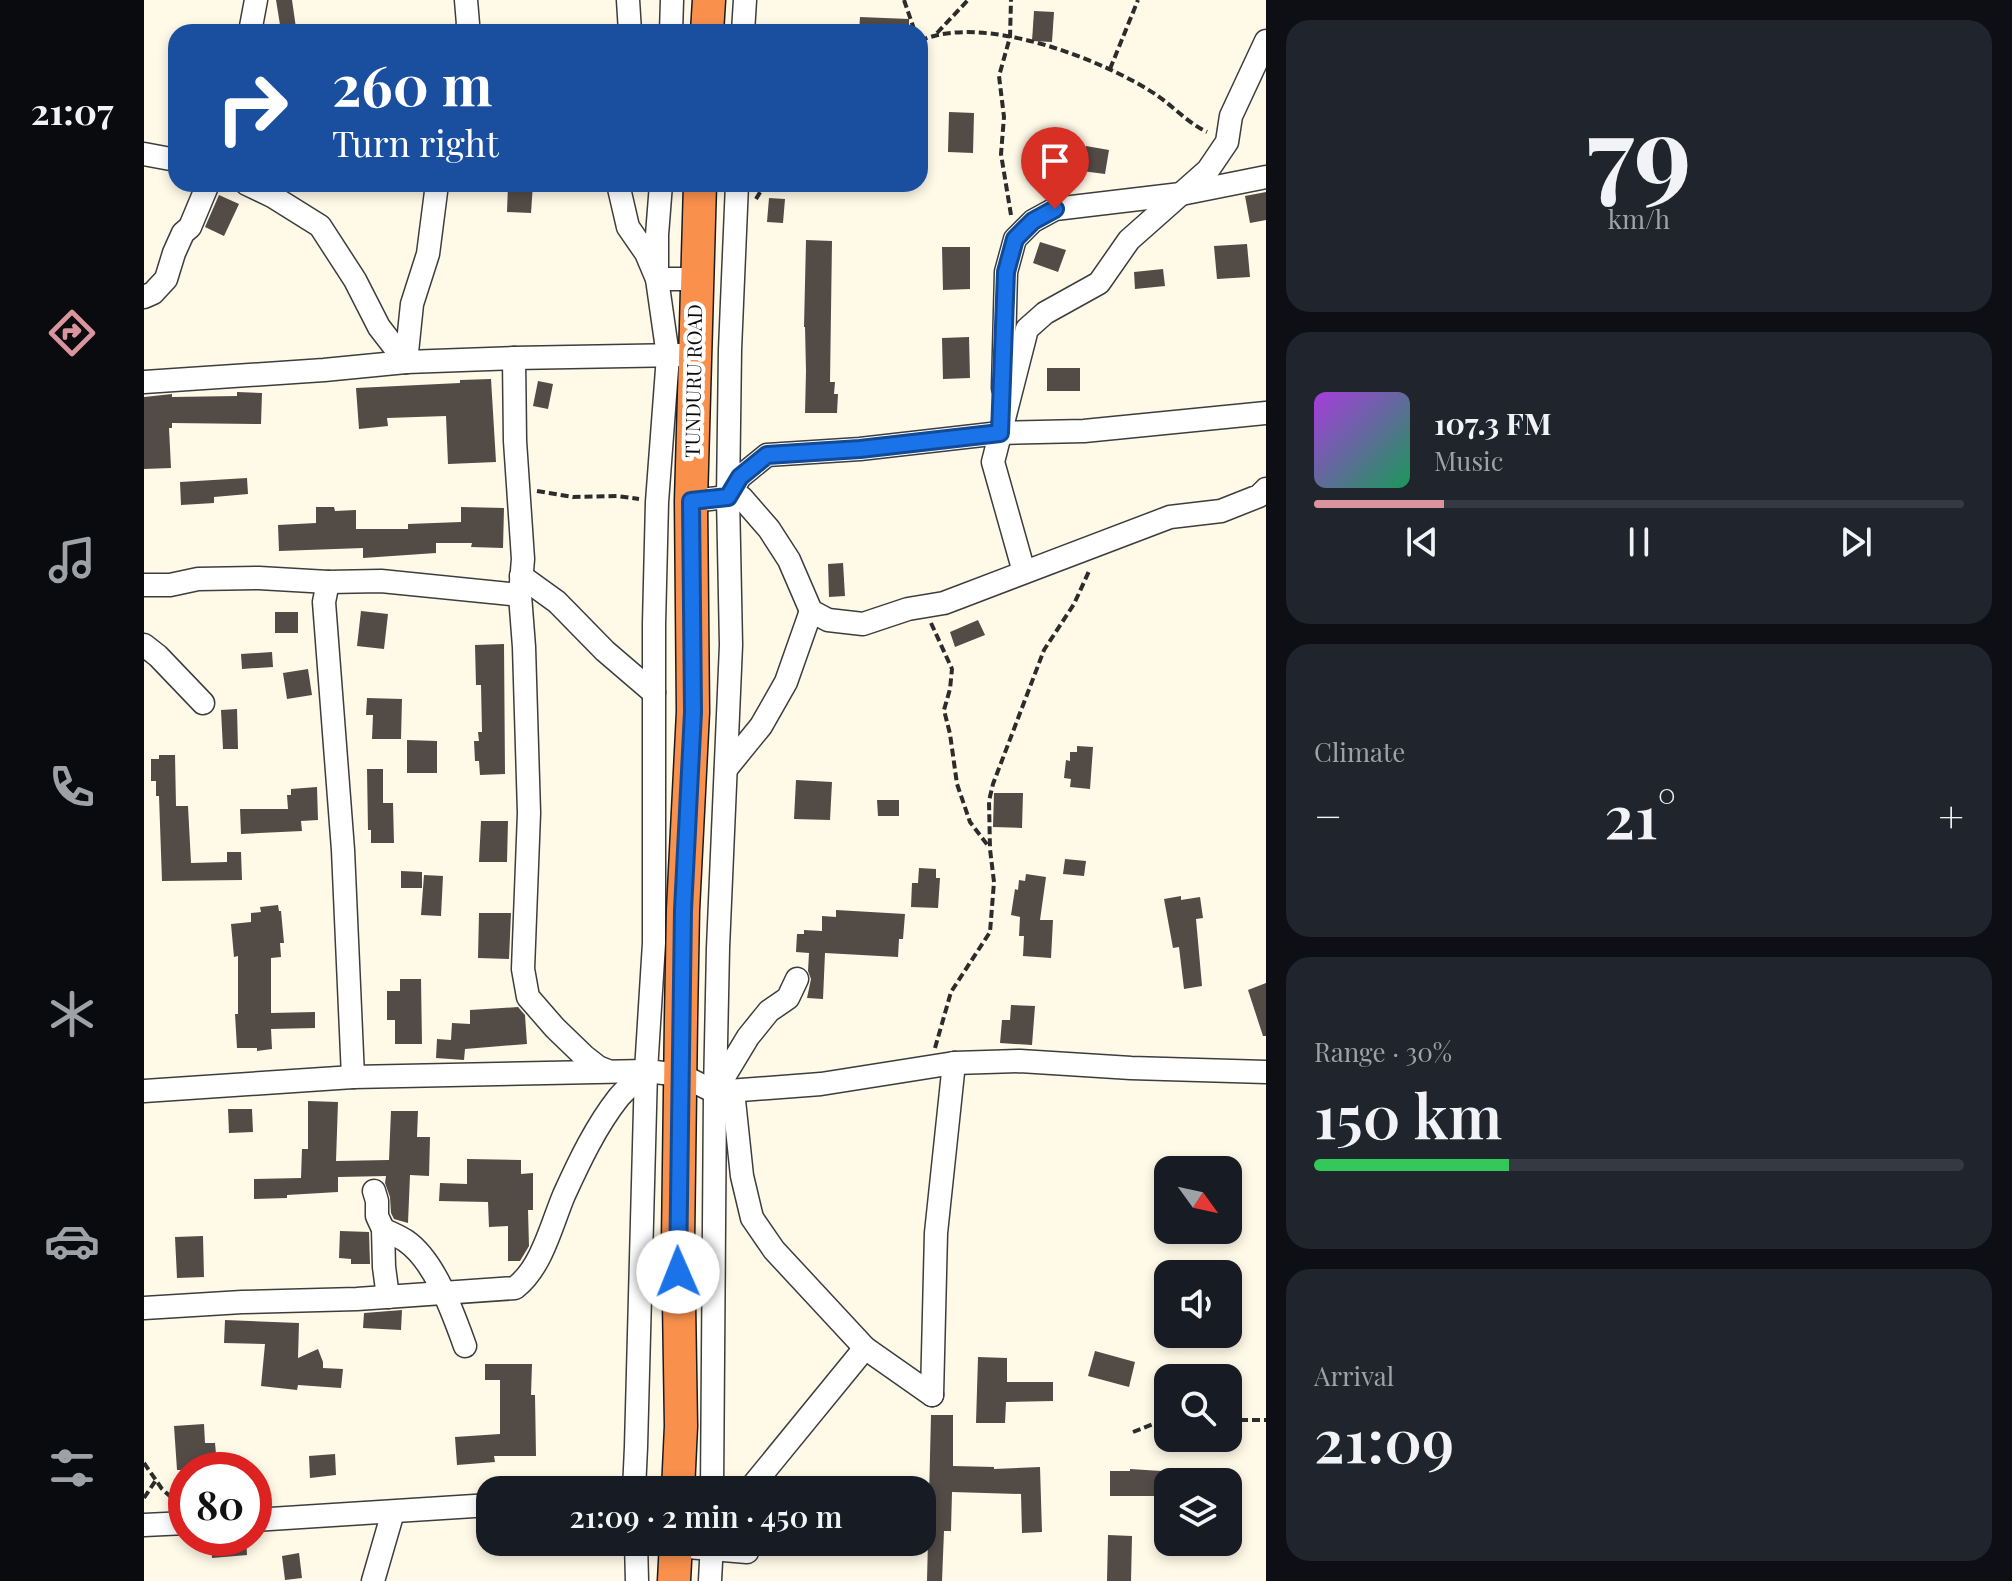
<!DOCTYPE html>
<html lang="en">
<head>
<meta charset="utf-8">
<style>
  :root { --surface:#171b24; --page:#20242c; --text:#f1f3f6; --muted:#9ea1a6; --line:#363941; --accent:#da949d }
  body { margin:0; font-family:"Playfair Display",serif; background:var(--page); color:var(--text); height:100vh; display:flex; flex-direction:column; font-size:30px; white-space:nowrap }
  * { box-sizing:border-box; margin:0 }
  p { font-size:26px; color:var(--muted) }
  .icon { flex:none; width:44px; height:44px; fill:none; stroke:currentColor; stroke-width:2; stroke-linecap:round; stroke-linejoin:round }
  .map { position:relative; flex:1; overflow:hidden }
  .side { display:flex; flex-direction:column; gap:20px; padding:20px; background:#0d0f14; width:746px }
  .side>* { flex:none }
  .top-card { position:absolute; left:24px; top:24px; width:760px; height:168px; border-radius:24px; box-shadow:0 4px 12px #0003; background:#1a4fa0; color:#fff; overflow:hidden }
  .needle { width:52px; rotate:123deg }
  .buttons { position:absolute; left:1010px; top:1156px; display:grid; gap:16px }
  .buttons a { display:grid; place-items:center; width:88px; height:88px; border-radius:16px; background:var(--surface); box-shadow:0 4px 12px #0003; font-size:40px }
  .speed { position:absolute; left:24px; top:1452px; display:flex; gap:16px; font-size:40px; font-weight:700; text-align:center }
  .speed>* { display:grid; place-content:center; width:104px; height:104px; border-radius:50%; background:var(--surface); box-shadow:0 4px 12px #0003; line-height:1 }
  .speed .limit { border:12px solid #d22; background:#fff; color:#111 }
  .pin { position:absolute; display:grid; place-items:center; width:68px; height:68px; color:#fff; margin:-82px -34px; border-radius:50% 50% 50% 0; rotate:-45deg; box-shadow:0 0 8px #0007 }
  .pin .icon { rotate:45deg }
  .me { position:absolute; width:88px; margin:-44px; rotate:359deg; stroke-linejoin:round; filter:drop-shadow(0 0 6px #0008) }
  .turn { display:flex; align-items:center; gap:28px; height:168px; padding:0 32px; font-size:36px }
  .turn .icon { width:104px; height:104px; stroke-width:2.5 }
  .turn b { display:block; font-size:56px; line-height:68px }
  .big { font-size:60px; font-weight:600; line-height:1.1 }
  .side .card { flex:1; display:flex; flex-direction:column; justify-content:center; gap:12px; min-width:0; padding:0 28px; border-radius:24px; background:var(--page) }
  .side .dial { align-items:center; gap:0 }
  .dial b { font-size:104px; line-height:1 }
  .song { display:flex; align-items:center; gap:24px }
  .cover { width:96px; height:96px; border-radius:12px; background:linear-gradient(135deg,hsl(280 70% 55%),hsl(150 70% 35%)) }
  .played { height:8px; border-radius:4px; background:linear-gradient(90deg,var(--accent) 20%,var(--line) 20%) }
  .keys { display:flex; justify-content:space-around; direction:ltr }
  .heat { display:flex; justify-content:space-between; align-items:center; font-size:44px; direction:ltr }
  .charge { height:12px; border-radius:6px; background:linear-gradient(90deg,#34c759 30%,var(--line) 0) }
  .trip { position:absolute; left:332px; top:1476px; width:460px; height:80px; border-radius:24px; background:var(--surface); box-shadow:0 4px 12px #0003; font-weight:600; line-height:80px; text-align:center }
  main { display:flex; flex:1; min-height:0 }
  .menu { display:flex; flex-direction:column; width:144px; justify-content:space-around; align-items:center; background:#090b0e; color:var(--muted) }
  .menu .icon { width:56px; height:56px }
  .menu .on { color:var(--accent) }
  .menu b { font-size:36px; color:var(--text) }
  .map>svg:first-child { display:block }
  .building { fill:#534b46 }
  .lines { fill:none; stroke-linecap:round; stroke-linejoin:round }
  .minor-casing { stroke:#3d3d3d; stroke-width:25 }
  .highway-casing { stroke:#1b1b1b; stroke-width:35 }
  .path { stroke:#2c2c2c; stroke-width:4; stroke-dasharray:8 4; stroke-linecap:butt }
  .minor { stroke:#fff; stroke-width:22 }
  .highway { stroke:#f9904c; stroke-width:32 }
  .route-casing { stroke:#114b97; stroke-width:20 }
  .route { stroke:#1a73e8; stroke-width:14 }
  .labels { text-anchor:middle; stroke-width:8; stroke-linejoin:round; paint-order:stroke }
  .street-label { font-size:20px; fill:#0a0a0a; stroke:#fff }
</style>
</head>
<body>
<main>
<nav class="menu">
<b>21:07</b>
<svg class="icon on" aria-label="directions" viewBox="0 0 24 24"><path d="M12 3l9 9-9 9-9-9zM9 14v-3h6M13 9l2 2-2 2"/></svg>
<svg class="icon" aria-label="music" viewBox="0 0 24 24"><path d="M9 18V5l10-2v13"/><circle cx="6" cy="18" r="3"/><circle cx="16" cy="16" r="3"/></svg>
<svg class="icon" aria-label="phone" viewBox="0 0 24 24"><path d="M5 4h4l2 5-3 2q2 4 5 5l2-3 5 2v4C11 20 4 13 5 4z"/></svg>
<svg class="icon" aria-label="climate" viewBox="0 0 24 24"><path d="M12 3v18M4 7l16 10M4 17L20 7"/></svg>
<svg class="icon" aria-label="car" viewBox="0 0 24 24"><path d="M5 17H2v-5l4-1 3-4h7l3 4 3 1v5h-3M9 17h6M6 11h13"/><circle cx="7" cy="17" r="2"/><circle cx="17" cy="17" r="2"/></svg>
<svg class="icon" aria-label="filters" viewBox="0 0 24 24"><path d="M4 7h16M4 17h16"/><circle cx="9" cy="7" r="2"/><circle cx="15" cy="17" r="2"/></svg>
</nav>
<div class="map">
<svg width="1122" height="1581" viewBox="0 0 1122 1581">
  <rect width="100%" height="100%" fill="#fff9e8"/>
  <g class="building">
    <polygon points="132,0 148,0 152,28 137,31"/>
    <polygon points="890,11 910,12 908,42 888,41"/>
    <polygon points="716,17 765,19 765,32 715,32"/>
    <polygon points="805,112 830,113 829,153 804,152"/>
    <polygon points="942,146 965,150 961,174 938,171"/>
    <polygon points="364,184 389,184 387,213 363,212"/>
    <polygon points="1122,192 1122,220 1106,223 1101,196"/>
    <polygon points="75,195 95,204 80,236 61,227"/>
    <polygon points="625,198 641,199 639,223 623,222"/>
    <polygon points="662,240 688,241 686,382 691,382 690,394 694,394 693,413 661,413 662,371 661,327 660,327"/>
    <polygon points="896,242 922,250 914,272 889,263"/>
    <polygon points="1103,244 1106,277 1073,279 1070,246"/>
    <polygon points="798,247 826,247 826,289 799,290"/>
    <polygon points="1019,269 1021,286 991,289 990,272"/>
    <polygon points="825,337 826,378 799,379 798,338"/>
    <rect x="903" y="368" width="33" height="23"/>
    <polygon points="347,379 352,462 304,464 302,416 243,418 244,426 215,429 212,388 316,383 316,380"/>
    <polygon points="394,381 409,384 404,409 389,406"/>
    <polygon points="93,392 118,393 117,424 28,423 28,428 25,428 27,468 0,469 0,397 28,394 28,397 93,396"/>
    <polygon points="103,478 104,494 70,497 70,503 37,505 36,482"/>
    <polygon points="172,507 190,507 191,511 212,510 212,529 264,529 264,524 317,522 317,507 360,508 359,548 327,547 328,543 292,543 292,553 219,558 219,548 135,551 134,525 172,523"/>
    <polygon points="699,563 701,596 685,597 684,564"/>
    <polygon points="217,611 244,614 240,649 213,646"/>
    <rect x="131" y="612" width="23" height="21"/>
    <polygon points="834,620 841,635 811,647 806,632"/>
    <polygon points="360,644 361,774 336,775 335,761 331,761 330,741 335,741 334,732 338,732 337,685 332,685 331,645"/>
    <polygon points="128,652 129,667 98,669 97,654"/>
    <polygon points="164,669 168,695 143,699 139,673"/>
    <polygon points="223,698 258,699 257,739 228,739 229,715 222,715"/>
    <polygon points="93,709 94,749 79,749 77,710"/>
    <polygon points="263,740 293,741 293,773 263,773"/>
    <polygon points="933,746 949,747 946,789 926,787 927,779 920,778 922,760 926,761 926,752 933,752"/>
    <polygon points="15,755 31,755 32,806 44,806 47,863 83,862 83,852 97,852 98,880 18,881 15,796 12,796 12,781 7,781 7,759 15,759"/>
    <polygon points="223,769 239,769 239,803 249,803 250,843 227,843 227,830 224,830"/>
    <polygon points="652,780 688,782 686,820 650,819"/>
    <polygon points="173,787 174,820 157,821 158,831 97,834 96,809 144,809 143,795 147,795 147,789"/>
    <polygon points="850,793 879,793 878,828 849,827"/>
    <polygon points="733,800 755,800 755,816 734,816"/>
    <polygon points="337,821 364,821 363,862 335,862"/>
    <polygon points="921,859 942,861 940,876 919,874"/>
    <polygon points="775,868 792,869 792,878 796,878 794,908 767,907 768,883 774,883"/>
    <polygon points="257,871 278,872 278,888 257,888"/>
    <polygon points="882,874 902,877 896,920 909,920 907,958 879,956 880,936 875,936 876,917 867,915 871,889 874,890 875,880 881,881"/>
    <polygon points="280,875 299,876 297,916 277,915"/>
    <polygon points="1037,896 1037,900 1056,897 1059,918 1052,919 1058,986 1040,989 1035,947 1029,948 1020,899"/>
    <polygon points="134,905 135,911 137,911 140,943 136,943 137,957 127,958 127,1013 171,1012 171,1028 127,1029 128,1049 113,1051 113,1048 93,1048 91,1014 94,1014 94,956 90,957 87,924 107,922 107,913 117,912 116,907"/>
    <polygon points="692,910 761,914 759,939 755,939 754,957 681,953 679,999 663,998 667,979 664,971 665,953 652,952 653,934 660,934 660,930 678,931 678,916 692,917"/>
    <polygon points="335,913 367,913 365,959 334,958"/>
    <polygon points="256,979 277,979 278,1044 251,1044 251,1020 243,1020 243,991 256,991"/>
    <polygon points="1122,983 1122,1036 1119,1036 1104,990"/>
    <polygon points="867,1005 891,1006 888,1045 856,1043 858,1020 866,1020"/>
    <polygon points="374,1007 381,1015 383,1044 321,1049 320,1060 292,1058 293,1039 307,1040 308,1023 326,1024 326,1010"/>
    <polygon points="164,1101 194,1102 192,1161 245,1160 247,1111 274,1111 273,1137 286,1137 285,1176 266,1175 264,1223 250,1219 247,1213 246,1197 241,1183 242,1176 194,1177 194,1192 143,1195 143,1198 110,1199 110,1179 157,1178 158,1149 164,1149"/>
    <polygon points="84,1109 108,1109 109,1132 85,1133"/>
    <polygon points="323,1159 377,1160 377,1174 389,1173 389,1210 384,1210 385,1246 376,1261 364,1261 364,1226 345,1227 344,1202 295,1201 296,1183 323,1184"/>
    <polygon points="196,1231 225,1232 226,1264 207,1264 207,1259 195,1258"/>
    <polygon points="59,1236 60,1277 33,1278 31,1237"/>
    <polygon points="258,1310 257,1330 219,1328 220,1313"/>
    <polygon points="81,1320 155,1323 154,1358 174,1349 179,1362 179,1368 199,1369 197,1388 154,1385 153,1390 117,1386 121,1344 80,1343"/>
    <polygon points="951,1351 991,1362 985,1387 944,1376"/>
    <polygon points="834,1357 863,1358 863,1382 909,1382 909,1401 862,1402 861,1423 832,1423"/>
    <polygon points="341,1364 388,1364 387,1395 391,1395 392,1456 350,1456 351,1462 313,1465 311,1437 356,1434 356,1380 341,1380"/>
    <polygon points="787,1415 809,1415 809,1466 850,1467 850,1469 896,1467 898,1532 878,1533 877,1494 808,1492 807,1531 800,1531 798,1581 783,1581"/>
    <polygon points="60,1424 61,1443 71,1443 73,1465 60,1466 60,1470 33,1470 30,1426"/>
    <polygon points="191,1454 192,1475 166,1478 165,1456"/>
    <polygon points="986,1469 1017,1471 1016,1496 966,1496 966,1471 986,1471"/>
    <polygon points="964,1535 988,1536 987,1581 963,1581"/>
    <polygon points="67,1538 102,1538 103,1555 68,1558"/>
    <polygon points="155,1553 158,1578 141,1580 138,1556"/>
  </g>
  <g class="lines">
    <defs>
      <g id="minor">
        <polyline points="322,0 324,24 322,32"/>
        <polyline points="484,0 486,32"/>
        <polyline points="106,32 112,0"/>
        <polyline points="527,32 528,0"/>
        <polyline points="599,32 601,0"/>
        <polyline points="0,154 32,160"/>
        <polyline points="103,184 128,196 176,226 211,280 235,327 262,362"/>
        <polyline points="474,184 484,227 502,253 513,279 552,279"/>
        <polyline points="0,297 9,293 22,279 30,253 39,233 46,227 64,184"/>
        <polyline points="370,358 371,441 379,559 376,595 380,647 385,813 379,969 384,997 411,1028 440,1056 454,1067 464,1071"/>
        <polyline points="262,362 268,304 284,254 293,184"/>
        <polyline points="0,382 180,370 262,362 370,358 538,355"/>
        <polyline points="859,388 862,272 871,239 889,221 911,209 1037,194 1122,177"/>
        <polyline points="585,496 596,477 623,455 716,449 856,433 940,431 1122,413"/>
        <polyline points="547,501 584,497 598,498 625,529 645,560 667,611 684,620 719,624 764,609 800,603 1026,517 1077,511 1115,496 1122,489"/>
        <polyline points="880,572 849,462 883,329 901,313 955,283 985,240 1064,170 1083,142 1087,116 1122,41"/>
        <polyline points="377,576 413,602 461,651 510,693"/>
        <polyline points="184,582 180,602 199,850 209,1077"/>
        <polyline points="0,585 26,585 54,579 115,578 184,582 237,581 376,595"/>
        <polyline points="0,645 14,656 59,703"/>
        <polyline points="582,769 617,726 642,682 667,611"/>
        <polyline points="572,1090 604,1037 625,1011 644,998 653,979"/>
        <polyline points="0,1091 209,1077 502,1071 537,1075 571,1092 677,1084 810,1063 876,1061 987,1068 1122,1072"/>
        <polyline points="589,1091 598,1176 608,1218 630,1250 721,1348 788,1395"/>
        <polyline points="230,1191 233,1201 233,1216 239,1229 240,1267 244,1297"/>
        <path d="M 239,1229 C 246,1233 255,1236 262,1241 C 291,1261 309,1313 321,1346"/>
        <path d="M 0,1308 L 98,1302 L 213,1299 L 371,1288 C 398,1267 407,1226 420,1195 C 435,1162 452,1126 475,1097 C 483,1088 494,1079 502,1071"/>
        <polyline points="788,1395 792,1233 810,1063"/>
        <polyline points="490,1490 492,1447 502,1071 510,943 510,624 513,502 524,356 513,279 513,235 517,184"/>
        <polyline points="568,1490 571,1092 574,948 587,645 584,497 586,350 593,184"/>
        <polyline points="605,1490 721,1348"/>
        <polyline points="110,1520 346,1505"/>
        <polyline points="0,1525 42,1523"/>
        <polyline points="492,1542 493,1581"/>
        <polyline points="532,1546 603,1552"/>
        <polyline points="229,1581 249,1512"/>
        <polyline points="566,1581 568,1542"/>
      </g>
      <g id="highway">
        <polyline points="563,32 565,0"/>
        <polyline points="534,1490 537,1426 534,1241 537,1019 539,910 549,712 547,501 556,184"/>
        <polyline points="530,1581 532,1542"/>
      </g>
    </defs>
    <use href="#minor" class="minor-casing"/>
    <use href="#highway" class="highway-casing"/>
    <g class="path">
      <polyline points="760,0 771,32"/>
      <polyline points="793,33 824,0"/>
      <path d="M 776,41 C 837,12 961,60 1014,96 C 1031,108 1044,123 1063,132"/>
      <polyline points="966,69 994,0"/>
      <polyline points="612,199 621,184"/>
      <polyline points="867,215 857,154 860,117 855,76 866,37 867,0"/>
      <polyline points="393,491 429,497 473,496 495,499"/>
      <polyline points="787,623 808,669 806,689 800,710 806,734 813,784 826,822 845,847"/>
      <polyline points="791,1048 807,992 846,932 850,882 846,849 845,801 849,784 900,650 930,604 946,569"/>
      <polyline points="1084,1420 1122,1420"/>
      <polyline points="989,1432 1024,1418"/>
      <polyline points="0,1463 18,1489 35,1504"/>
      <polyline points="0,1498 12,1480"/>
    </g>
    <use href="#minor" class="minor"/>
    <use href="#highway" class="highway"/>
  </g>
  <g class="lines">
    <defs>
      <polyline id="route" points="534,1272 539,910 549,712 547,501 584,497 596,477 623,455 716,449 856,433 862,272 871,239 889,221 911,209"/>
    </defs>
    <use href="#route" class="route-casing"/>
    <use href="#route" class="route"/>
  </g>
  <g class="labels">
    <g class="street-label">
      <text transform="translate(550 381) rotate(-89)" y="7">TUNDURU ROAD</text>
    </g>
  </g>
</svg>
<div class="buttons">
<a><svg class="needle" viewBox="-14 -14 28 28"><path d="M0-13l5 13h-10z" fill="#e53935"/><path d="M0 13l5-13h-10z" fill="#9ea1a6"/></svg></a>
<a><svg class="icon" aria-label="sound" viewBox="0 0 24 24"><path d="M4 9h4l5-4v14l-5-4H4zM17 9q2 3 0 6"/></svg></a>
<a><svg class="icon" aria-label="search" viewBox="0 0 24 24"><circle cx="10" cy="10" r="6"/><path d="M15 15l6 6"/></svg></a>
<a><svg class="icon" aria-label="layers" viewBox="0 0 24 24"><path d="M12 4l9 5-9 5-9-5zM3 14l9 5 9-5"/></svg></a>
</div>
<div class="speed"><div class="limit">80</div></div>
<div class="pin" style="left:911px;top:209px;background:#d93025"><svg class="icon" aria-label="arrive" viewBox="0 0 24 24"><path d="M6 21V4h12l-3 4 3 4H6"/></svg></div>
<svg class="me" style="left:534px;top:1272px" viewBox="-20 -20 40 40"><circle r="19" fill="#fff"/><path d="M0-13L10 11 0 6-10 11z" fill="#1a73e8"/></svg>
<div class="trip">21:09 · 2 min · 450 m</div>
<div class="top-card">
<div class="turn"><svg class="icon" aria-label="right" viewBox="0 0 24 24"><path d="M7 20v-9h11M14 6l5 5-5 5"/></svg><div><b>260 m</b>Turn right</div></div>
</div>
</div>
<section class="side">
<div class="card dial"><b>79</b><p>km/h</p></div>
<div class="card">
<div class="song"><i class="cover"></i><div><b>107.3 FM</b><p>Music</p></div></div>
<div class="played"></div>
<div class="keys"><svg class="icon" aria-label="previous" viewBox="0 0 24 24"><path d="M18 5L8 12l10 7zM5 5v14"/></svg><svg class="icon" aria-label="pause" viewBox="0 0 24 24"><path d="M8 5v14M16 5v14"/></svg><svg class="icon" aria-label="next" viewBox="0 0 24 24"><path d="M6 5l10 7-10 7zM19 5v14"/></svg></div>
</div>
<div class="card"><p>Climate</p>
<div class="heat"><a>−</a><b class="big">21°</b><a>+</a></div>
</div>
<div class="card"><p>Range · 30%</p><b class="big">150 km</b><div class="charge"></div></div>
<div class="card"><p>Arrival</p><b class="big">21:09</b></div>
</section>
</main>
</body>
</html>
